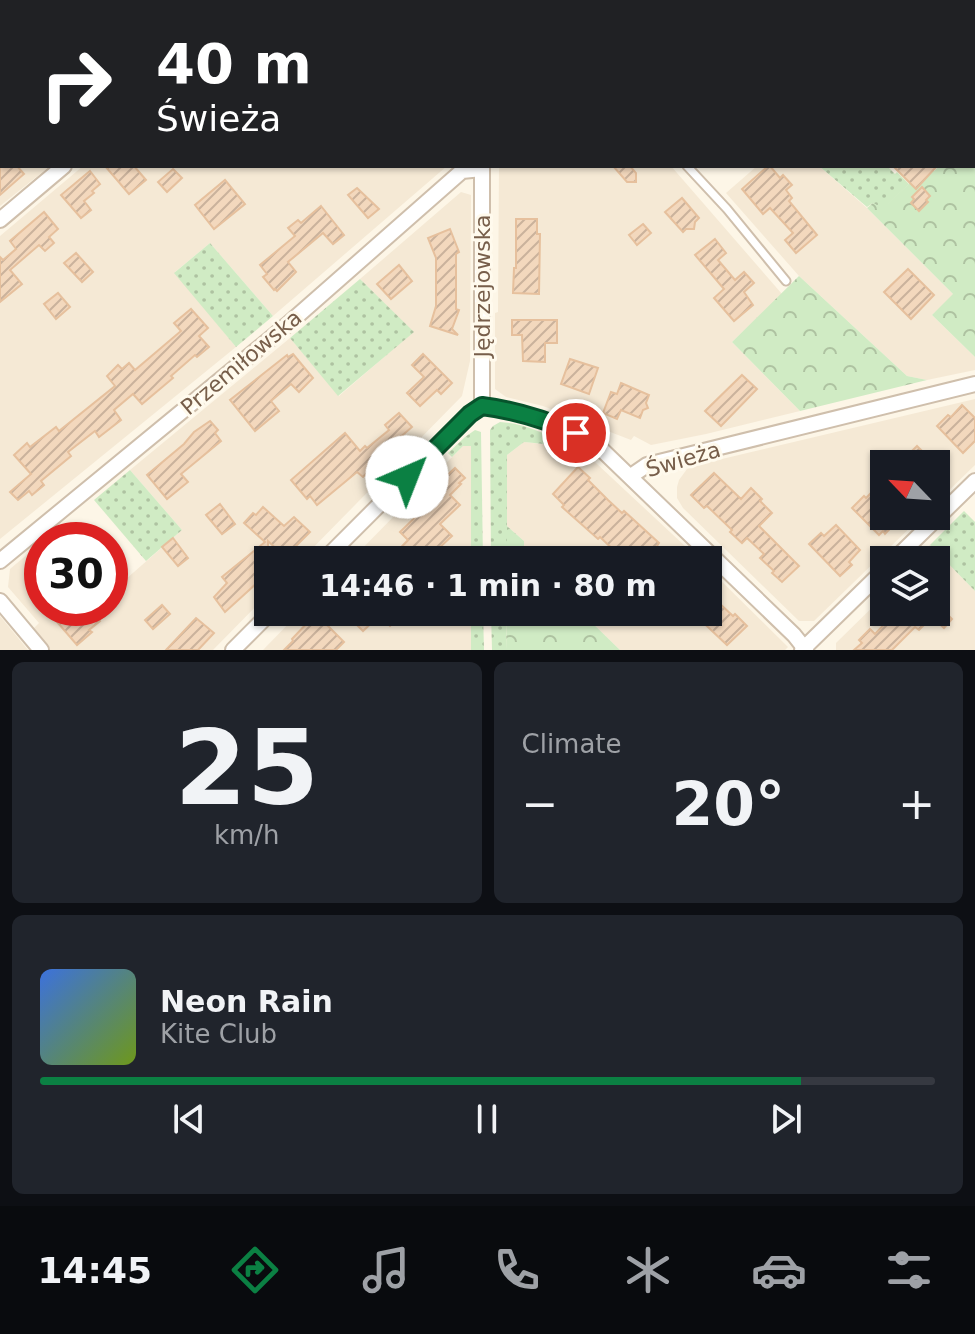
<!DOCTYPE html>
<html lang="en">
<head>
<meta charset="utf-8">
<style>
  :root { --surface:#171b24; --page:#20242c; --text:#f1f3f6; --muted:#9ea1a6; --line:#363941; --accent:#0b8043 }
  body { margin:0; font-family:"DejaVu Sans",sans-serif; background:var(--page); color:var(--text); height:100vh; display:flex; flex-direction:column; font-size:30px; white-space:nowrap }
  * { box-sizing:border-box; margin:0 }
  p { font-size:26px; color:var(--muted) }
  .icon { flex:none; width:44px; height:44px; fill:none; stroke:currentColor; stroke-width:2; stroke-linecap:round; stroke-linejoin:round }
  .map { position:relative; height:650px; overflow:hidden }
  .panel { display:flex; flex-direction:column; gap:12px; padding:12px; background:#0d0f14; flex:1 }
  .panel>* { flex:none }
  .hud { position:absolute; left:0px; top:0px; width:976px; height:168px; box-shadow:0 2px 6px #0004; background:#202124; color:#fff; overflow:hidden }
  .needle { width:52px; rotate:295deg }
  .tools { position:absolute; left:870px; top:450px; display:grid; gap:16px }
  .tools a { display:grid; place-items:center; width:80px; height:80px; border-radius:0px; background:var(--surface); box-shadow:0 2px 6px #0004; font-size:40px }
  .speed { position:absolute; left:24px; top:522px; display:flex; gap:16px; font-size:40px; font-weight:700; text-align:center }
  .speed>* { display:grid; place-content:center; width:104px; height:104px; border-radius:50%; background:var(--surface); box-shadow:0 2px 6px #0004; line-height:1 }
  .speed .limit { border:12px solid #d22; background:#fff; color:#111 }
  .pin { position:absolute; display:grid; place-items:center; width:68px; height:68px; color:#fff; margin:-34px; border:4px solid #fff; border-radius:50%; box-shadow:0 2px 8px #0007 }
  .me { position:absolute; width:88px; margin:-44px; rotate:44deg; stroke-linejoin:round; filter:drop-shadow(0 0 6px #0008) }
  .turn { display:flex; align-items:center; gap:28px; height:168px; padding:0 24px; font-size:36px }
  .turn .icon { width:104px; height:104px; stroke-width:2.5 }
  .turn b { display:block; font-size:56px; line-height:68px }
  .big { font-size:60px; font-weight:800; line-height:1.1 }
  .panel .card { flex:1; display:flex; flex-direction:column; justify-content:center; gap:12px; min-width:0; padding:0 28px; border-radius:12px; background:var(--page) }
  .panel .dial { align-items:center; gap:0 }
  .dial b { font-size:104px; line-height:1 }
  .song { display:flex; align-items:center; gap:24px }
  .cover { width:96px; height:96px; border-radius:12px; background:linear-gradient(135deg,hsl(220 70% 55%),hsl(80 70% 35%)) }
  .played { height:8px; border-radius:4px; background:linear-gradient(90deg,var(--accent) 85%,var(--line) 85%) }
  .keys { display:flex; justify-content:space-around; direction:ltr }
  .heat { display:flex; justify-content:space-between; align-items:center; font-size:44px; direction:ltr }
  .panel .tiles { flex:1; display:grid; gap:12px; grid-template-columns:1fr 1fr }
  .card:last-child { grid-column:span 2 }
  .trip { position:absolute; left:254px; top:546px; width:468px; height:80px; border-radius:0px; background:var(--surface); box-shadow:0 2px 6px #0004; font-weight:800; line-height:80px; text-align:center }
  .tab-bar { display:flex; height:128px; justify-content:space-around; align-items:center; background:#090b0e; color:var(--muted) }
  .tab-bar .icon { width:56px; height:56px }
  .tab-bar .on { color:var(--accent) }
  .tab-bar b { font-size:36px; color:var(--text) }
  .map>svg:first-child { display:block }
  .residential { fill:#f5e9d5 }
  .grass { fill:url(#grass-dots) }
  .forest { fill:url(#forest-crowns) }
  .building { fill:url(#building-hatch); stroke:#e6c09d; stroke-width:2 }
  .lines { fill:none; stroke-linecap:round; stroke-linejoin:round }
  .lane-casing { stroke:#cfbfac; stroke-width:11 }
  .street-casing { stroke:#cfbfac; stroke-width:18 }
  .lane { stroke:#fff; stroke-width:7 }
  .street { stroke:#fff; stroke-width:14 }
  .route-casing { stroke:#07532c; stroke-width:20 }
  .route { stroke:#0b8043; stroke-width:14 }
  .labels { text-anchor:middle; stroke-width:6; stroke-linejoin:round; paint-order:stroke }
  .street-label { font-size:22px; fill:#775e4a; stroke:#fffaed }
</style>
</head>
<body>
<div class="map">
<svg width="975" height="650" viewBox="0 0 975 650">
  <defs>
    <pattern id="grass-dots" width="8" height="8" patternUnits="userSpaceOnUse" patternTransform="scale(2)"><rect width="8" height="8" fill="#d0ebc4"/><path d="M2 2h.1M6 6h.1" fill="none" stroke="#aec2a1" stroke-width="1.8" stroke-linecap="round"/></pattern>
    <pattern id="forest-crowns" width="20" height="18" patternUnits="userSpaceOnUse" patternTransform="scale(2)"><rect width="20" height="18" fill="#d0ebc4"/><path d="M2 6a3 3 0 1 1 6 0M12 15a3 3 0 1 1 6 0" fill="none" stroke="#aec2a1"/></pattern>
    <pattern id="building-hatch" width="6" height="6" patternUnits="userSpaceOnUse" patternTransform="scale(2)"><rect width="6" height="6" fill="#f3d8bd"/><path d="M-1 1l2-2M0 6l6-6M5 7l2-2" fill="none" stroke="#cab29c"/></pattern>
  </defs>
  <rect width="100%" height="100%" fill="#fdf6e7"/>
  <g class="residential">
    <polygon points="2,50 2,166 50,166 0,206 0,51"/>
    <polygon points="83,166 447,166 273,316 210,243 175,272 236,347 0,539 0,236"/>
    <polygon points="499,166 671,166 782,294 732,342 800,411 706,434 651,445 634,436 631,440 543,406 506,397 495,389 495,313 498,312"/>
    <polygon points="757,166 819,166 867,208 954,295 932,315 975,357 975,370 927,380 907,376 799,276 726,193"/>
    <polygon points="461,192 471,195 470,361 462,396 301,560 268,560 268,594 213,650 50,650 32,630 39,623 8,587 10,569 42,542 42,608 110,608 110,593 182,530 130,470 290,338 339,396 413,332 360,279"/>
    <polygon points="975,399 975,465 936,503 936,464 884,464 884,516 922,516 814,621 799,621 683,508 677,498 677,487 679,480 687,469 701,464"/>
    <polygon points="524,442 576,448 582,450 700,560 527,560 524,557 524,541 507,526 507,455"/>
    <polygon points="463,446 471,446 471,560 351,560"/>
    <polygon points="930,545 975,591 975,650 836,650 836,643 884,596 884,612 936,612 936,560 914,560"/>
    <polygon points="708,568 788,647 785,650 620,650 581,612 708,612"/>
    <polygon points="300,612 471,612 471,650 263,650"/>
    <polygon points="0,616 28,650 0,650"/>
  </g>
  <g class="grass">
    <polygon points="819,166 887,166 895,174 897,172 909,184 883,209 873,203 867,207"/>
    <polygon points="210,243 273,316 236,347 174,273"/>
    <polygon points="360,279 414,332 338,396 290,338"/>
    <path d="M 500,422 C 520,423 538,431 556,438 L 554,445 L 524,442 L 507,455 L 507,560 L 491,560 L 490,430 L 493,426 Z"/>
    <polygon points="475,430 481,432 483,560 471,560 471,446 463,446 452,457 448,453 465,437"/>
    <polygon points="130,470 182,530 146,561 94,500"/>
    <polygon points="964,511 975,522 975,591 930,545"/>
    <polygon points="471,612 483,612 484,650 471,650"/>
    <polygon points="491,612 507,612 506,650 492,650"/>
  </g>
  <g class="forest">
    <polygon points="975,137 975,357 932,315 953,294 867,208 873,203 883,208 928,166 934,171 939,166 974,166"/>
    <polygon points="799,276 907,376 927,380 800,411 732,342"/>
    <polygon points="507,526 524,541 524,557 527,560 507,560"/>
    <polygon points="507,612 581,612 620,650 506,650"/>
  </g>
  <g class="building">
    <polygon points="0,166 17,166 24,174 0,195"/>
    <polygon points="105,166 134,166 146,180 129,194"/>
    <polygon points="613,166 630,166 636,173 636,182 627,182"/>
    <polygon points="768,166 770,166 780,178 783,175 792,185 786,190 792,198 789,201 817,235 796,253 785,240 793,233 770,208 763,214 742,189"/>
    <polygon points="893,166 937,166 916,189"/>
    <polygon points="173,169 182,178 167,192 158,182"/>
    <polygon points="90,171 100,184 92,191 94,193 84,201 91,210 81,218 61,195"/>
    <polygon points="225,180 245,204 214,229 195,205"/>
    <polygon points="922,187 930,196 926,200 928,202 919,211 911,203 914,199 912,197"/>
    <polygon points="357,188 379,209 368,218 348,195"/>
    <polygon points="682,198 699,218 695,222 694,229 686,229 683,232 665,212"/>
    <polygon points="321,206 344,235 333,244 323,233 288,262 296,272 277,291 275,289 274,290 263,277 267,274 260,265 295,236 288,228 298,220 301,223"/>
    <polygon points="44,212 58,229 49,237 54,243 45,251 39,245 10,270 22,284 0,302 0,257 3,260 16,249 10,241"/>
    <polygon points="516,219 537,219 537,234 540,234 539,294 513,293 514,268 516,268"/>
    <polygon points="643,224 651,233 637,245 629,235"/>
    <polygon points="450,229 459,252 456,254 456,309 459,310 452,329 458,335 430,326 436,306 436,258 428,238"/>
    <polygon points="715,239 726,253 718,260 735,280 744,272 754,283 744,292 753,305 734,321 714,298 724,289 695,255"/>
    <polygon points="76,253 93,272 82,282 64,263"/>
    <polygon points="399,265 412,281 391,299 377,284"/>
    <polygon points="908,269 934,295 911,319 884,292"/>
    <polygon points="58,293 70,307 56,319 44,304"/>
    <polygon points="191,309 208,328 199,336 209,347 197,357 195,355 171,376 173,378 142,404 133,394 114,410 121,420 99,437 95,431 68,452 71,456 41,481 44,485 32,495 29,491 18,500 10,492 31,474 14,455 27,443 30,447 56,427 59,431 115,386 107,376 118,365 122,369 129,363 135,370 181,331 174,323"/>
    <polygon points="512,320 557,320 557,343 545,343 545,362 523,361 522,335 512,335"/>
    <polygon points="293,354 313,378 299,392 291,384 271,401 279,411 255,431 230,400 287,355 288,357"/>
    <polygon points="423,354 452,383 441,394 437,390 420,406 407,393 424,377 412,365"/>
    <polygon points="570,359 598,368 589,394 561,384"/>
    <polygon points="742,375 757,389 721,426 705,411"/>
    <polygon points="621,383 649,395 646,403 648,408 643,410 640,418 621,410 617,419 603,413 611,392 617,394"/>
    <polygon points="962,405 975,418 975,441 963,453 937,426 948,415 951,417"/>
    <polygon points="399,413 412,427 376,458 380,461 363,477 357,472 317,505 310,496 307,499 291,480 345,433 360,451 365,446 367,448 389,430 385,425"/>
    <polygon points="210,421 218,430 215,433 221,441 181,474 188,482 167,499 147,475 184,444 194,432"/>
    <polygon points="917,446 935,464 899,464"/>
    <polygon points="578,467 590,478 588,480 608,500 622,513 624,511 659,543 657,546 671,560 624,560 600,537 598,539 562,507 564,505 553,494"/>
    <polygon points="455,468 465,478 459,483 461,484 450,495 460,505 440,524 452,536 438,549 439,551 430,560 389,560 408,540 400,532 432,501 426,495"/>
    <polygon points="714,473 741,499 751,488 762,499 760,501 772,513 759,526 799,566 782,582 772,573 774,571 760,558 764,554 747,538 742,543 730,532 732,530 707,506 704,508 691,495"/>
    <polygon points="878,486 884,492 884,516 902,516 885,534 883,531 879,535 852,508 864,496 866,498"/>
    <polygon points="220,504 235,524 222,534 206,515"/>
    <polygon points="263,507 284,526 294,517 310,532 285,557 268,541 268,573 225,612 214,597 227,583 222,577 265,542 244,523 253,513 256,515"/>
    <polygon points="836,525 860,550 849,562 852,565 840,576 809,544 821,533 824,536"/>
    <polygon points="173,538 188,558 178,566 162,547"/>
    <polygon points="718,602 733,616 735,614 747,626 727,645 692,612 708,612"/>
    <polygon points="936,603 952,619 944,628 932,617 919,630 915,627 892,650 854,650 862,643 859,640 870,629 875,634 896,612 936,612"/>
    <polygon points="162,605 170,614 153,629 145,620"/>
    <polygon points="61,608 103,608 95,615 100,621 89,630 92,632 77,645 52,616"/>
    <polygon points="363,612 406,612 390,626 379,616 363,631 353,621"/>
    <polygon points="319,617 344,642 336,650 284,650 293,641 292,639 311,619 314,622"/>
    <polygon points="196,618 214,633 198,650 166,650"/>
  </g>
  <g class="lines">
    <defs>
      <g id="lane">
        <polyline points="539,0 541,2"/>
        <polyline points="699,0 701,2"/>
        <polyline points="908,0 911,2"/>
        <polyline points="831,2 833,0"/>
        <polyline points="974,59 975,60"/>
        <polyline points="687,166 727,209 786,281"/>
      </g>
      <g id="street">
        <polyline points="259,2 262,0"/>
        <polyline points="483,2 483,0"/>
        <polyline points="0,220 64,166"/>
        <polyline points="482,406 482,166"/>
        <polyline points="631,476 647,465 975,384"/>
        <path d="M 324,560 L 470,414 L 482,406 C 523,411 563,425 599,447 L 794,635 L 806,650"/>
        <polyline points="894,560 975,481"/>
        <polyline points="0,561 287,325 462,171 482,169"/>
        <polyline points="0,601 41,650"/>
        <polyline points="233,650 271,612"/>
        <polyline points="802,650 884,570"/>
      </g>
    </defs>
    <use href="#lane" class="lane-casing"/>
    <use href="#street" class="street-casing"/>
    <use href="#lane" class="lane"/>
    <use href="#street" class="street"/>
  </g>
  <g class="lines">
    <defs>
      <path id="route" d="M 407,477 L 470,414 L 482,406 C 514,410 546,420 576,433"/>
    </defs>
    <use href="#route" class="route-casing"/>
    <use href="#route" class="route"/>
  </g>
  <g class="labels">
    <g class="street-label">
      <text transform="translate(482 286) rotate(-90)" y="8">Jędrzejowska</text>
      <text transform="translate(241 362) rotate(-40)" y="8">Przemiłowska</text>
      <text transform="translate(683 459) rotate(-16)" y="8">Świeża</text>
    </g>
  </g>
</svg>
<div class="tools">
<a><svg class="needle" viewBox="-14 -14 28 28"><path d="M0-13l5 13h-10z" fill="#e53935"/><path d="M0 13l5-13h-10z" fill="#9ea1a6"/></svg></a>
<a><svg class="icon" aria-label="layers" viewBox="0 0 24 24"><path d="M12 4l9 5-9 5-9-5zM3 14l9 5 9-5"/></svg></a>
</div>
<div class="speed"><div class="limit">30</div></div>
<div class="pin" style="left:576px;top:433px;background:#d93025"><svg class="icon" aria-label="arrive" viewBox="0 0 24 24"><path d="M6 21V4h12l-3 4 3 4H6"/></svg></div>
<svg class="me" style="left:407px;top:477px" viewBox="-20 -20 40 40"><circle r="19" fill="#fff"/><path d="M0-13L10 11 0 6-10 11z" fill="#0b8043"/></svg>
<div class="trip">14:46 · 1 min · 80 m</div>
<div class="hud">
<div class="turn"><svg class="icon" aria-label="right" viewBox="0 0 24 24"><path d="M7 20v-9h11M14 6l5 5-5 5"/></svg><div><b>40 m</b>Świeża</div></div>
</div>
</div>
<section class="panel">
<div class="tiles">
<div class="card dial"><b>25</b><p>km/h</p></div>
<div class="card"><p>Climate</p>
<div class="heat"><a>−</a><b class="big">20°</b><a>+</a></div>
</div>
<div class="card">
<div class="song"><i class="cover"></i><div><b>Neon Rain</b><p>Kite Club</p></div></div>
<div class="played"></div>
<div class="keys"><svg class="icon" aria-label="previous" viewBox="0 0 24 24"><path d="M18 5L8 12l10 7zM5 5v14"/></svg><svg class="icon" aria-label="pause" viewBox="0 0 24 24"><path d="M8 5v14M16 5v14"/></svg><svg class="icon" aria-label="next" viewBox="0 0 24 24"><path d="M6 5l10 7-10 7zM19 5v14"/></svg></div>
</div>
</div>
</section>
<nav class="tab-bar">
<b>14:45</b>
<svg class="icon on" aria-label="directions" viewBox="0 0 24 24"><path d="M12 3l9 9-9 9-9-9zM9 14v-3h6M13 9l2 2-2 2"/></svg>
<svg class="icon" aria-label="music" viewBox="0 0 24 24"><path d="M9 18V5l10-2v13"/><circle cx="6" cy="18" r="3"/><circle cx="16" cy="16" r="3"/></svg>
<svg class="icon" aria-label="phone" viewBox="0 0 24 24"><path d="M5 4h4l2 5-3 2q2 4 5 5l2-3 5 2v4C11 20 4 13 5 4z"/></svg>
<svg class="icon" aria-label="climate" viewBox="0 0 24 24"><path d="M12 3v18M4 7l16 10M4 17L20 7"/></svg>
<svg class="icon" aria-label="car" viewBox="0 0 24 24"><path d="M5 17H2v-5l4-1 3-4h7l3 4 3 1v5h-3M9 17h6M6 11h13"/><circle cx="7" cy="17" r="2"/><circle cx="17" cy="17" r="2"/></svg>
<svg class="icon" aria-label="filters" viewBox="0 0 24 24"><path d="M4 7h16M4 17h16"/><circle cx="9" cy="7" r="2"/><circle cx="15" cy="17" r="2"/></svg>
</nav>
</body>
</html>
